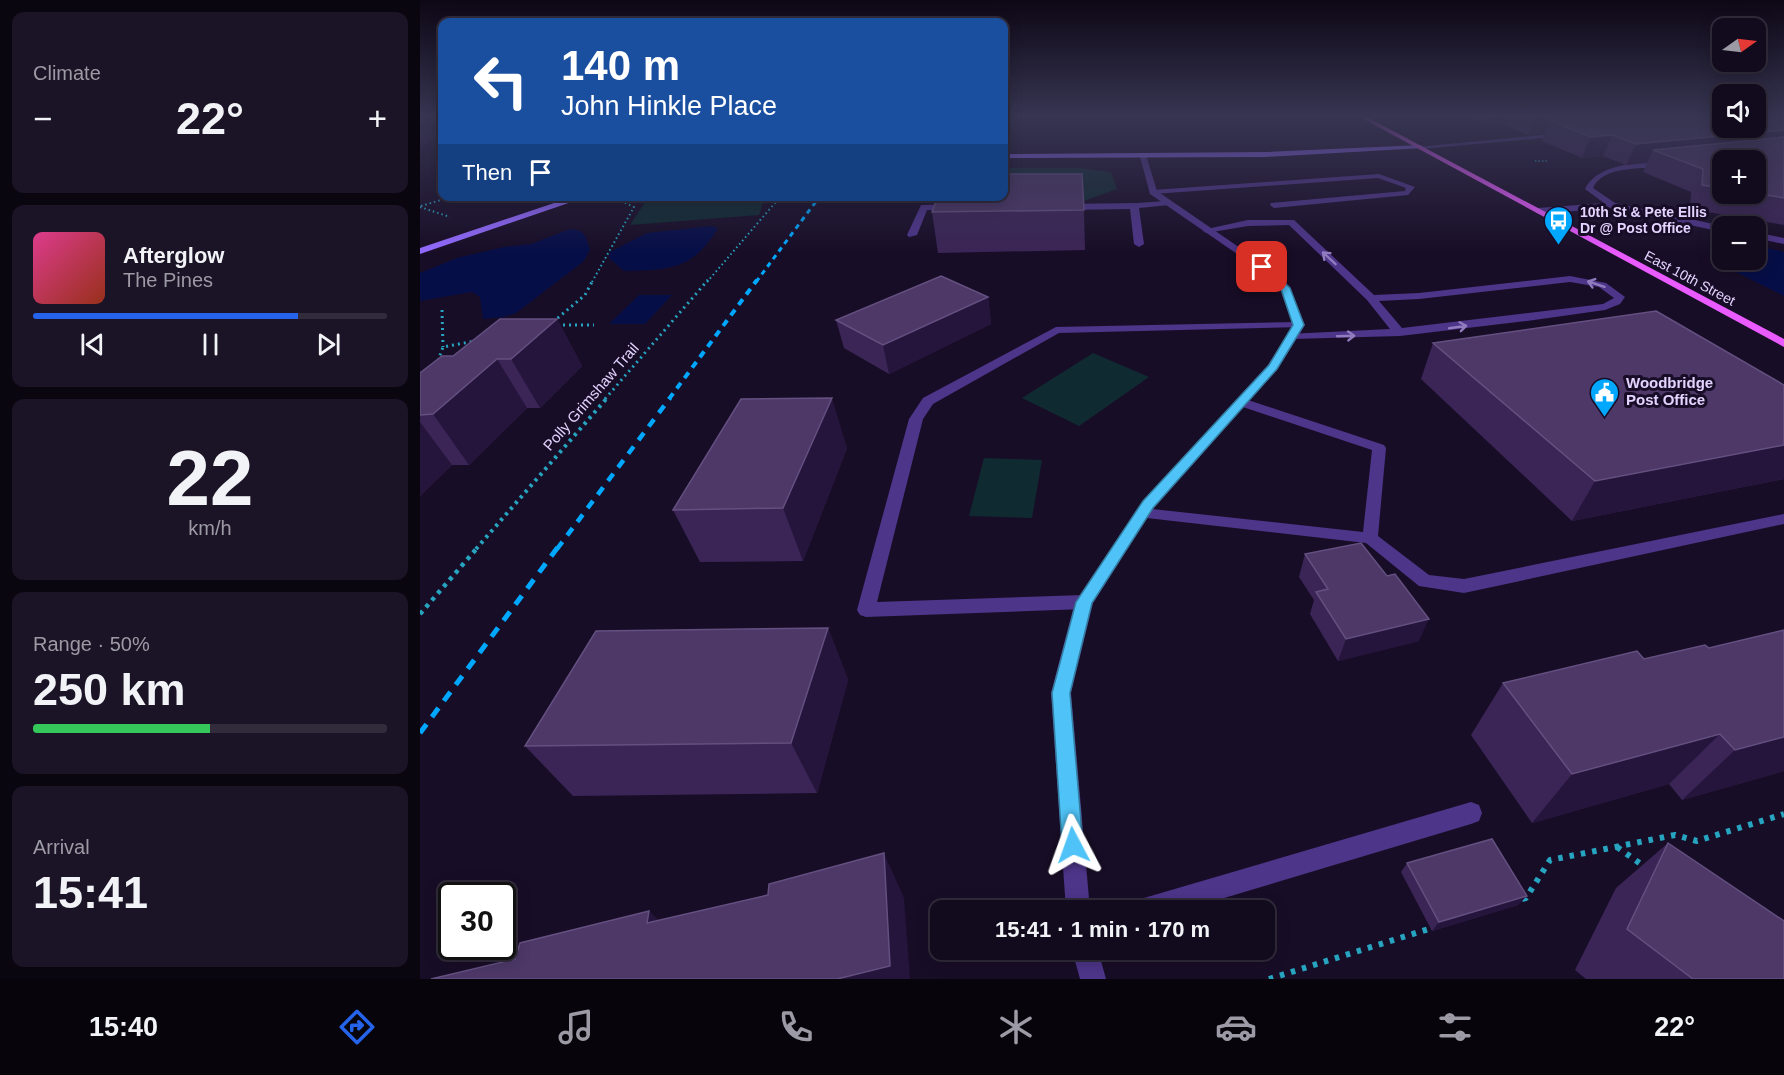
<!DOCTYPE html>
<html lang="en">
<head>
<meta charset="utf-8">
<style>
  :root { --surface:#120a1d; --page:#1b1326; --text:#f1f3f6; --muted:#9c9aa4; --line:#312b3b; --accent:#2563eb }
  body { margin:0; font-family:Helvetica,sans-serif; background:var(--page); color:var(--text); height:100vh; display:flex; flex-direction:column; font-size:22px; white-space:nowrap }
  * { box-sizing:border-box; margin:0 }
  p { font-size:20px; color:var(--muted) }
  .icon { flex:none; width:33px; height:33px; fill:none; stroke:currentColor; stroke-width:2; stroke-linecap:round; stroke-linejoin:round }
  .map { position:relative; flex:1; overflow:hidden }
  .panel { display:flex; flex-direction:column; gap:12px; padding:12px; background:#0a0610; width:420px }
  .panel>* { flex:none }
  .guide { position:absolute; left:18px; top:18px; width:570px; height:183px; border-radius:12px; box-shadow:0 3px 15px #0003,0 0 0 2px var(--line); background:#1a4fa0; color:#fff; overflow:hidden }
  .needle { width:39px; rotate:76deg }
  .buttons { position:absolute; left:1292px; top:18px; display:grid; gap:12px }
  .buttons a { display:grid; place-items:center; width:54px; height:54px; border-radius:12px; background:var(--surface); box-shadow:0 3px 15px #0003,0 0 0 2px var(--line); font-size:30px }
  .speed { position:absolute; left:18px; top:882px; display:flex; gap:12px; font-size:30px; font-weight:700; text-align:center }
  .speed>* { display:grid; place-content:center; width:78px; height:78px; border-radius:50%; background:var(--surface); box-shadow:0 3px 15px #0003,0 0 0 2px var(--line); line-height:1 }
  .speed .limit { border:3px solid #111; border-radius:9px; background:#fff; color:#111 }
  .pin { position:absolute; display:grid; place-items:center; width:51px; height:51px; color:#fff; margin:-26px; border-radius:12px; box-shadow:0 3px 9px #0006 }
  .me { position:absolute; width:66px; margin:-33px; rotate:356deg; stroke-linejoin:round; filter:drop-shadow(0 0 4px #0008) }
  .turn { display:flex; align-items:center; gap:21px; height:126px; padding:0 24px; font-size:27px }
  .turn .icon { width:78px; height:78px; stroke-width:2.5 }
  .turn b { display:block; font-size:42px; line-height:51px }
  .then { display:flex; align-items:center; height:57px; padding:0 24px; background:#0003; gap:12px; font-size:22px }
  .big { font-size:45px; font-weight:700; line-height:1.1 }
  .panel .card { flex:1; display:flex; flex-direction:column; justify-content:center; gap:9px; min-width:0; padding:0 21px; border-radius:12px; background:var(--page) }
  .panel .dial { align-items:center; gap:0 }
  .dial b { font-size:78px; line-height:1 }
  .song { display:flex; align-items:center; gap:18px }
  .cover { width:72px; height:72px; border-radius:9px; background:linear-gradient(135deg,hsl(330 70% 55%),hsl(10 70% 35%)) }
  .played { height:6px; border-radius:3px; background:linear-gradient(90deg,var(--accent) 75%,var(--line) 75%) }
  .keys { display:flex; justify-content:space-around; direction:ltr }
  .heat { display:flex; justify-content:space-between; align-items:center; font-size:33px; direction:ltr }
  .charge { height:9px; border-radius:4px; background:linear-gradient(90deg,#34c759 50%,var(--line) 0) }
  .trip { position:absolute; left:510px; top:900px; width:345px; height:60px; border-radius:12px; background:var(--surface); box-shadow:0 3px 15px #0003,0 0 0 2px var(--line); font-weight:700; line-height:60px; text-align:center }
  .menu { display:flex; height:96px; justify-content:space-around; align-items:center; background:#07040c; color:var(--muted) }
  .menu .icon { width:42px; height:42px }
  .menu .on { color:var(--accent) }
  .menu b { font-size:27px; color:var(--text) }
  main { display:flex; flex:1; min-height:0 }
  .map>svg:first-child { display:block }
  .green { fill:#102a31 }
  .water { fill:#060e47 }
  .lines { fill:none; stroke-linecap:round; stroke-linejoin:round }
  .path-far5 { stroke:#26a4c0; stroke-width:1.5; stroke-dasharray:1.5 2; stroke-linecap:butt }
  .path-far4 { stroke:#26a4c0; stroke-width:2; stroke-dasharray:1.5 3; stroke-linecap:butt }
  .path-far3 { stroke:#26a4c0; stroke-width:3; stroke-dasharray:2 4; stroke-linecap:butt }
  .path-far2 { stroke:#26a4c0; stroke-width:4; stroke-dasharray:3 4.5; stroke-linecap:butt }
  .path-far1 { stroke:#26a4c0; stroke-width:4.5; stroke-dasharray:4 5; stroke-linecap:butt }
  .path { stroke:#26a4c0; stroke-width:6; stroke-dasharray:4.5 7; stroke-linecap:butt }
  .lane { fill:#4d3589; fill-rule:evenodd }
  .street { fill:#4d3589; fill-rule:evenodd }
  .secondary { fill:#926aff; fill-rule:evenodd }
  .primary { fill:#e95aff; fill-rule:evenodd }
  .rail-far3 { stroke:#00a7fe; stroke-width:3; stroke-dasharray:5 4.5; stroke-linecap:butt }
  .rail-far2 { stroke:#00a7fe; stroke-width:4; stroke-dasharray:7 6; stroke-linecap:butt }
  .rail-far1 { stroke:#00a7fe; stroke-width:4.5; stroke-dasharray:9 8; stroke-linecap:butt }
  .rail { stroke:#00a7fe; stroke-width:5; stroke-dasharray:11 9; stroke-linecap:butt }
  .wall { fill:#3b2556; fill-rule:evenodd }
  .shaded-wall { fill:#25143b }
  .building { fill:#4d3868; stroke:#645080; stroke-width:1.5 }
  .oneway { stroke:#907cbe }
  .route { fill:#4fc3f7; stroke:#337fa1; stroke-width:1.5 }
  .labels { text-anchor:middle; stroke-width:6; stroke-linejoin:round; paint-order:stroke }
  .far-poi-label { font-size:14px; font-weight:bold; fill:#e3d3ff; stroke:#180d27; text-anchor:start }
  .far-street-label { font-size:14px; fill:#e3d3ff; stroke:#180d27 }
  .poi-label { font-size:15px; font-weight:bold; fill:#e3d3ff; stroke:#180d27; text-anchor:start }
  .street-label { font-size:15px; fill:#e3d3ff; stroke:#180d27 }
</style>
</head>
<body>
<main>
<section class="panel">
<div class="card"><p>Climate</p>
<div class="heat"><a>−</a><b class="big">22°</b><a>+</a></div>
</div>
<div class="card">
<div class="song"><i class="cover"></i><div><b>Afterglow</b><p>The Pines</p></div></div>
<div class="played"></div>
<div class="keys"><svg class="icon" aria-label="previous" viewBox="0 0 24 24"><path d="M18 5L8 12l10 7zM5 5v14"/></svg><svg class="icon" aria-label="pause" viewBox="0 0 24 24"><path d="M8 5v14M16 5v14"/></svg><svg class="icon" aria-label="next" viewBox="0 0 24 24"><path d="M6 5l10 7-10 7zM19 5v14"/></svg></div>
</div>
<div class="card dial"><b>22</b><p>km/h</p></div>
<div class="card"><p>Range · 50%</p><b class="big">250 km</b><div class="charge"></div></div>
<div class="card"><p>Arrival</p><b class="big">15:41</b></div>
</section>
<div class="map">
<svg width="1364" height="979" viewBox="0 0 1364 979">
  <rect width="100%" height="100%" fill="#180d27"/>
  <g class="green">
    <polygon points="584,168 660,168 691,172 697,189 664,201 494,201 496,196 584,196"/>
    <polygon points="229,196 345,196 345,197 339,215 210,225"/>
    <polygon points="673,353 729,377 659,426 602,398"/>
    <polygon points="564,458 622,460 612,518 549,516"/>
  </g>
  <g class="water">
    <path d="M 291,226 L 298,228 C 273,270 249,270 204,271 L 189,258 L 190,252 L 227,233 Z"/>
    <path d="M 150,229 C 165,230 165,235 170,249 L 164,261 L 96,313 L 84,317 L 63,319 L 60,297 L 52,292 L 0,301 L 0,273 L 37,258 L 84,247 L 111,244 Z"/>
    <polygon points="1335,245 1364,252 1364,296 1312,270 1303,260 1335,260"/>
    <polygon points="219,295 252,295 225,324 189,324"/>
  </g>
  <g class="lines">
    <polyline class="path-far5" points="1115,161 1128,161"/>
    <g class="path-far4">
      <polyline points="186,201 199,196"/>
      <polyline points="1,206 34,196"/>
      <polyline points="0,207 30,217"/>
      <polyline points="172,282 214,207 195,198"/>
      <polyline points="287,282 361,196"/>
    </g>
    <g class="path-far3">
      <polyline points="22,310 23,347"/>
      <polyline points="133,322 165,295 173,280"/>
      <polyline points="137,325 174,325"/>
      <polyline points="18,361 23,347 55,341"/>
      <polyline points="185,399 288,280"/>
    </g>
    <polyline class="path-far2" points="56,549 187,398"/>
    <polyline class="path-far1" points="0,614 58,547"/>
    <g class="path">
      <polyline points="1197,847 1225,867"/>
      <polyline points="1102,899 1106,898 1130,860 1255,835 1277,841 1364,814"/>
      <polyline points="849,979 1015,927"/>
    </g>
    <g class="lane">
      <path d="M 1248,163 L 1245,167 C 1224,169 1183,165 1173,188 L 1195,203 L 1303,226 L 1302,232 L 1192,208 L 1118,214 L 1114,211 L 1118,208 L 1184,203 L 1165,189 C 1177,163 1223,161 1248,163 Z"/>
      <polygon points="959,174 995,187 988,195 854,208 850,205 851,203 985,191 986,188 958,178 733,194 729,192 733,190"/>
      <polygon points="746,201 750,203 749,205 719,208 724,244 719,247 714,244 710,209 644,210 640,207 644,204 717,203"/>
      <polygon points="501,205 533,204 537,207 533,210 507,210 497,235 489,237 487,235"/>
      <path d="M 828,220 L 874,220 L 954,295 L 999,293 L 1150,276 L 1186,283 L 1205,297 L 1200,304 L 1185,310 L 1107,321 L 980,336 L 872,339 L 868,338 L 868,334 L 970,329 L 947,300 L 869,225 L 828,226 L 786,233 L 782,230 ZM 1150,282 L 1179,287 L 1194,298 L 1183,304 L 982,328 L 959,301 L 999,299 Z"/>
      <polygon points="1335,232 1364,238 1364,244 1335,238"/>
      <polygon points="879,322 883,323 883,327 639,333 513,404 503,419 457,602 664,595 670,597 673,602 670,607 664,609 446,617 440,615 437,610 489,419 503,398 636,327"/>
      <polygon points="822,398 964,445 966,448 958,536 1009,575 1044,579 1364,514 1364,524 1044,593 999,586 946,543 718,517 715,513 718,509 723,508 943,532 952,450 817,405 816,402"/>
      <polygon points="1051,802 1059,805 1062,813 1059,821 1051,824 764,910 712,910 715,901 724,898"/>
    </g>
    <g class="street">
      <polygon points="1144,133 1146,136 1001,149 997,147"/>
      <polygon points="719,153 726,155 737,191 845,265 869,286 885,325 857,370 733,509 673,603 651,693 670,910 646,910 631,693 655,602 723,501 848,365 873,325 860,289 839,269 730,194"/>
      <polygon points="652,950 678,950 686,979 660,979"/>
    </g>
    <g class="secondary">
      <polygon points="1001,145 1003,148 845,157 584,158 584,154 845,152"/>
      <polygon points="155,196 169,196 0,254 0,248"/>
    </g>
    <polygon class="primary" points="938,116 945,116 1364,339 1364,347"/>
    <polyline class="rail-far3" points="336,282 400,196"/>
    <polyline class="rail-far2" points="249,399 337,280"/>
    <polyline class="rail-far1" points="137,549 250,398"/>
    <polyline class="rail" points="0,733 138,547"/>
  </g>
  <g class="wall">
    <path d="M 1047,116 L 1364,116 L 1364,225 L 1270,209 L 1271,192 L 1223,172 L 1227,163 L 1206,165 L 1183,156 L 1162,158 L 1122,141 L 1125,133 L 1108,135 L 1083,124 L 1068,125 ZM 1302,160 L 1335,194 L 1302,194 Z"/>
    <polygon points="664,210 665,250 518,253 512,212"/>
    <polygon points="568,297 571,324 469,374 424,348 416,320"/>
    <polygon points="137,319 162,366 120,408 107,408 49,465 32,465 0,496 0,373 33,356"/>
    <polygon points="1013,343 1364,385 1364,479 1152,521 1001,379"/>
    <polygon points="427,448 383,561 280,562 253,510"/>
    <polygon points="885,554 999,641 918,661 890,614 894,600 879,577"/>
    <polygon points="408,628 428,680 397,793 153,796 105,746"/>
    <polygon points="1364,630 1364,771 1262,800 1249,784 1112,823 1051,735 1083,683 1289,648"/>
    <polygon points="1248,843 1364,979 1166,979 1155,970 1196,888"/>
    <polygon points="987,863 1098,905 1012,931 981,872"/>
  </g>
  <g class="shaded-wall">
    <polygon points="0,116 4,116 16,137 0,148"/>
    <polygon points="1071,116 1086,116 1083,124 1068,125"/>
    <polygon points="1115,116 1302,116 1130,120 1125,133 1108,135"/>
    <polygon points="1364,130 1364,149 1233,150 1227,163 1206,165 1216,144"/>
    <polygon points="1192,135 1183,156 1162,158 1170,137"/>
    <polygon points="568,297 571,324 469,374 463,345"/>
    <polygon points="137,319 162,366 120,408 91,359"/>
    <polygon points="77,359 107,408 49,465 13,414"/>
    <polygon points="412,398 427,448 383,561 363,508"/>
    <polygon points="0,422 32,465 0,496"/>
    <polygon points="1364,445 1364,479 1152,521 1175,481"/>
    <polygon points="1009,619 999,641 918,661 926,639"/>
    <polygon points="408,628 428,680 397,793 371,743"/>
    <polygon points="1300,734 1249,784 1112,823 1152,774"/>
    <polygon points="1364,737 1364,771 1262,800 1315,750"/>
    <polygon points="464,853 484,898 490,979 417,979"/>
    <polygon points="1107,896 1098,905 1012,931 1019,922"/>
    <polygon points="229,911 273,953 227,923"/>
  </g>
  <g class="building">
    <polygon points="1191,116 1302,116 1302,128 1335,128 1335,116 1364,116 1364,130 1216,144 1192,135 1170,137 1130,120"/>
    <polygon points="1364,137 1364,198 1335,193 1335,160 1302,160 1302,188 1282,185 1283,169 1233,150"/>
    <polygon points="584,174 662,174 664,210 512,212 518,196 584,196"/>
    <polygon points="521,276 568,297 463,345 416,320"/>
    <polygon points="1236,311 1364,385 1364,445 1175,481 1013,343"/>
    <polygon points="80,319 137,319 91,359 77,359 13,414 0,415 0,373 22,356 33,356"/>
    <polygon points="412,398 363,508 253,510 321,399"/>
    <polygon points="941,543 967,576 975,574 1009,619 926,639 896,592 908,589 885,554"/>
    <polygon points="408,628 371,743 105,746 176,631"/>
    <polygon points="1364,630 1364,737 1315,750 1300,734 1152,774 1083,683 1217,651 1224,659 1285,645 1289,648"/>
    <polygon points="1072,839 1107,896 1019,922 987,863"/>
    <polygon points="1248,843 1364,921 1364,979 1273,979 1207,929"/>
    <polygon points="464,853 470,966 417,979 11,979 95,959 100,943 229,911 227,923 348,895 349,884"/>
  </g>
  <defs><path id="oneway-shaft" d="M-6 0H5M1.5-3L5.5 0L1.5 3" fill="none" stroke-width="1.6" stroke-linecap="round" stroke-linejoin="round" transform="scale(1.5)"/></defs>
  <g class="oneway">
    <use href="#oneway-shaft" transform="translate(909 258) rotate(-137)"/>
    <use href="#oneway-shaft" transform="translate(1176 284) rotate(-162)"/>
    <use href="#oneway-shaft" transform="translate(1038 327) rotate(-8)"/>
    <use href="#oneway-shaft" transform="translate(926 336) rotate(-2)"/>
  </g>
  <linearGradient id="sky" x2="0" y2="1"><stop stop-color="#0d0715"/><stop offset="0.46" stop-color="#373552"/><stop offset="1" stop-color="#373552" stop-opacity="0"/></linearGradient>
  <rect width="1364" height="253" fill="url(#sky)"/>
  <polygon class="route" points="839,265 846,265 870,288 884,325 857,369 733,508 672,603 650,693 663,845 660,853 653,856 645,853 642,845 632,693 656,602 723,501 849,365 873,325 861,289 839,269"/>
  <defs>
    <symbol id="bus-pin" viewBox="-11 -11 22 30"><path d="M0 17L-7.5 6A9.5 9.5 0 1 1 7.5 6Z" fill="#00a7fe" stroke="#180d27"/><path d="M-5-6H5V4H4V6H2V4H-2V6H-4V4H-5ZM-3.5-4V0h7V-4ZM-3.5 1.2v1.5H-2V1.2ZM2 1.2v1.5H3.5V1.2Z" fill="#fff"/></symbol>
    <symbol id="civic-pin" viewBox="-11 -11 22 30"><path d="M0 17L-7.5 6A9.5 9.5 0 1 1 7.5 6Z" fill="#00a7fe" stroke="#180d27"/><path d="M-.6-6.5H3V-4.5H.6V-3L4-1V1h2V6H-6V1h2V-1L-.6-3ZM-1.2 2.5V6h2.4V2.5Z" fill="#fff"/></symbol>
  </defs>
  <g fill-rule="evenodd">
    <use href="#bus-pin" x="1122" y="204" width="33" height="45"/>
    <use href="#civic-pin" x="1168" y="376" width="33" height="45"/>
  </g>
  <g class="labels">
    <g class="far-poi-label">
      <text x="1160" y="217">10th St &amp; Pete Ellis<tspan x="1160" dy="16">Dr @ Post Office</tspan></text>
    </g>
    <g class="far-street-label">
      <text transform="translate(1270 278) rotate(28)" y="5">East 10th Street</text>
    </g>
    <g class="poi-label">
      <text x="1206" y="388">Woodbridge<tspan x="1206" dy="17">Post Office</tspan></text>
    </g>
    <g class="street-label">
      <text transform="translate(171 397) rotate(-49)" y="5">Polly Grimshaw Trail</text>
    </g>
  </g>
</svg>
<div class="buttons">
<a><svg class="needle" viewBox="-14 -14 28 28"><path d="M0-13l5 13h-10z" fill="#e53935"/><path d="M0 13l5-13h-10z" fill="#9c9aa4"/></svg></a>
<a><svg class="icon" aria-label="sound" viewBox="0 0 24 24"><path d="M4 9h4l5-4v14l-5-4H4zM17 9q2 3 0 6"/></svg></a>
<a>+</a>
<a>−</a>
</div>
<div class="speed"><div class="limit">30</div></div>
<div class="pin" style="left:842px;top:267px;background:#d93025"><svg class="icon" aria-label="arrive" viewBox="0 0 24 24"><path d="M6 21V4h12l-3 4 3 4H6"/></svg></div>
<svg class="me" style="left:653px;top:845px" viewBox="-20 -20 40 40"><path d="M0-17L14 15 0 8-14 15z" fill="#4fc3f7" stroke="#fff" stroke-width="4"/></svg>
<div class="trip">15:41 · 1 min · 170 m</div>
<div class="guide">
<div class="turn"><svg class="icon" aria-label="left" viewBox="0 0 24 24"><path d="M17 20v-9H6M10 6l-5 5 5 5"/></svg><div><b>140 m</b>John Hinkle Place</div></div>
<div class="then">Then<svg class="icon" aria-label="arrive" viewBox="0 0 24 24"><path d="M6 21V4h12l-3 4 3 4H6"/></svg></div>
</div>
</div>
</main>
<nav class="menu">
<b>15:40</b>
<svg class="icon on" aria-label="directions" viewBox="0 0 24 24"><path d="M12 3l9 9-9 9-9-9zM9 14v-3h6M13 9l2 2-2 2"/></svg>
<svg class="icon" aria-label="music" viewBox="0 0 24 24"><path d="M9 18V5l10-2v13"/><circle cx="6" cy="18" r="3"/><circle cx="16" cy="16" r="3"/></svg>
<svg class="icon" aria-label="phone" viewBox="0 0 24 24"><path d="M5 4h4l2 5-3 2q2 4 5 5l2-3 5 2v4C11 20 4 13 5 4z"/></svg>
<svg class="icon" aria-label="climate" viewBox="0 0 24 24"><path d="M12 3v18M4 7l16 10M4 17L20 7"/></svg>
<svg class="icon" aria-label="car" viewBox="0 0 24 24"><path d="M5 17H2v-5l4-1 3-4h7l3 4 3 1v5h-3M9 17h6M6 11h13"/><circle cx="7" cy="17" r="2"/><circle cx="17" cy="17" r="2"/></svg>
<svg class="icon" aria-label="filters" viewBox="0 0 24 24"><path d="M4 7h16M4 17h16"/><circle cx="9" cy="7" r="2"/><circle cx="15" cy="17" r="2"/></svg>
<b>22°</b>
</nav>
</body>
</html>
